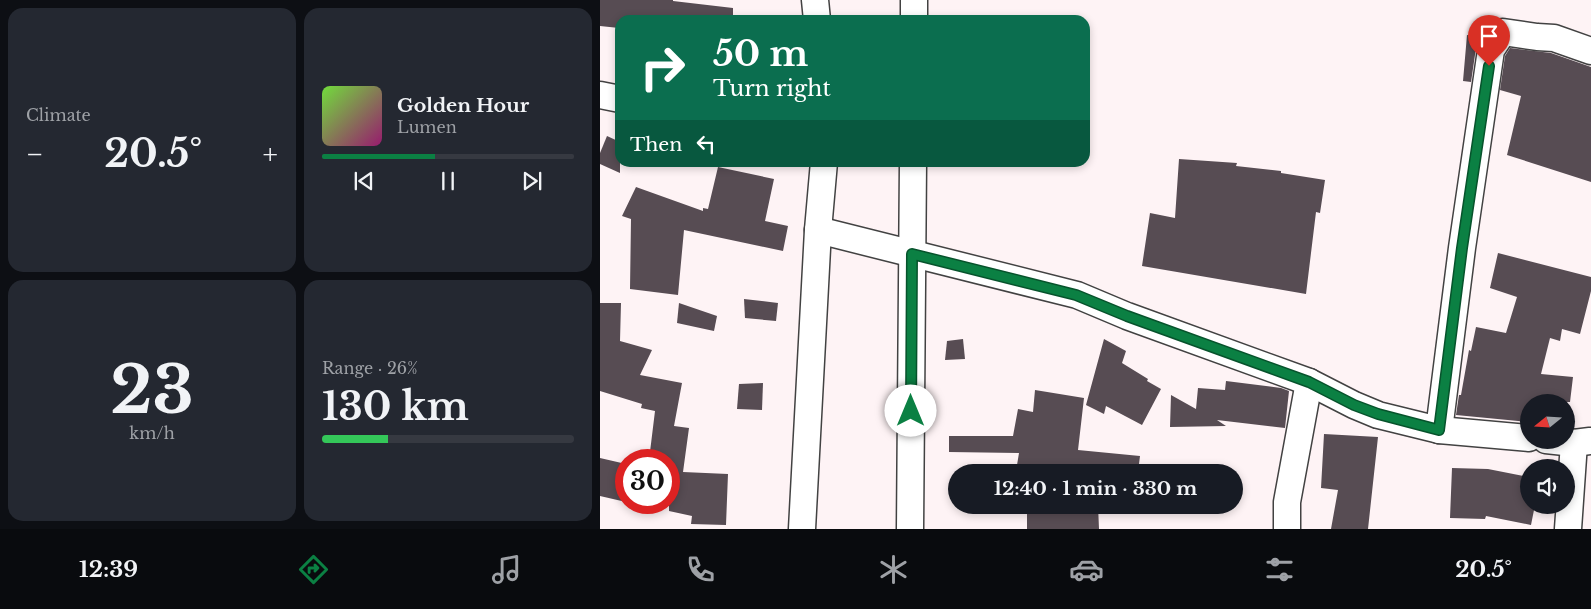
<!DOCTYPE html>
<html lang="en">
<head>
<meta charset="utf-8">
<style>
  :root { --surface:#171b24; --page:#242831; --text:#f1f3f6; --muted:#9ea1a6; --line:#363941; --accent:#0b8043 }
  body { margin:0; font-family:"Libre Baskerville",serif; background:var(--page); color:var(--text); height:100vh; display:flex; flex-direction:column; font-size:19px; white-space:nowrap }
  * { box-sizing:border-box; margin:0 }
  p { font-size:16px; color:var(--muted) }
  .icon { flex:none; width:28px; height:28px; fill:none; stroke:currentColor; stroke-width:2; stroke-linecap:round; stroke-linejoin:round }
  .map { position:relative; flex:1; overflow:hidden }
  .sheet { display:flex; flex-direction:column; gap:8px; padding:8px; background:#0d0f14; width:600px }
  .sheet>* { flex:none }
  .hud { position:absolute; left:15px; top:15px; width:475px; height:152px; border-radius:15px; box-shadow:0 2px 8px #0003; background:#0b6e4f; color:#fff; overflow:hidden }
  .needle { width:32px; rotate:252deg }
  .controls { position:absolute; left:920px; top:394px; display:grid; gap:10px }
  .controls a { display:grid; place-items:center; width:55px; height:55px; border-radius:50%; background:var(--surface); box-shadow:0 2px 8px #0003; font-size:25px }
  .speed { position:absolute; left:15px; top:449px; display:flex; gap:10px; font-size:25px; font-weight:700; text-align:center }
  .speed>* { display:grid; place-content:center; width:65px; height:65px; border-radius:50%; background:var(--surface); box-shadow:0 2px 8px #0003; line-height:1 }
  .speed .limit { border:8px solid #d22; background:#fff; color:#111 }
  .pin { position:absolute; display:grid; place-items:center; width:42px; height:42px; color:#fff; margin:-51px -21px; border-radius:50% 50% 50% 0; rotate:-45deg; box-shadow:0 0 5px #0007 }
  .pin .icon { rotate:45deg }
  .me { position:absolute; width:55px; margin:-28px; rotate:0deg; stroke-linejoin:round; filter:drop-shadow(0 0 4px #0008) }
  .turn { display:flex; align-items:center; gap:18px; height:105px; padding:0 15px; font-size:22px }
  .turn .icon { width:65px; height:65px; stroke-width:2.5 }
  .turn b { display:block; font-size:35px; line-height:42px }
  .then { display:flex; align-items:center; height:48px; padding:0 15px; background:#0003; gap:10px; font-size:19px }
  .big { font-size:38px; font-weight:800; line-height:1.1 }
  .sheet .card { flex:1; display:flex; flex-direction:column; justify-content:center; gap:8px; min-width:0; padding:0 18px; border-radius:15px; background:var(--page) }
  .sheet .dial { align-items:center; gap:0 }
  .dial b { font-size:65px; line-height:1 }
  .song { display:flex; align-items:center; gap:15px }
  .cover { width:60px; height:60px; border-radius:8px; background:linear-gradient(135deg,hsl(100 70% 55%),hsl(320 70% 35%)) }
  .played { height:5px; border-radius:2px; background:linear-gradient(90deg,var(--accent) 45%,var(--line) 45%) }
  .keys { display:flex; justify-content:space-around; direction:ltr }
  .heat { display:flex; justify-content:space-between; align-items:center; font-size:28px; direction:ltr }
  .charge { height:8px; border-radius:4px; background:linear-gradient(90deg,#34c759 26%,var(--line) 0) }
  .sheet .tiles { flex:1; display:grid; gap:8px; grid-template-columns:repeat(2,1fr) }
  .trip { position:absolute; left:348px; top:464px; width:295px; height:50px; border-radius:25px; background:var(--surface); box-shadow:0 2px 8px #0003; font-weight:800; line-height:50px; text-align:center }
  .tab-bar { display:flex; height:80px; justify-content:space-around; align-items:center; background:#090b0e; color:var(--muted) }
  .tab-bar .icon { width:35px; height:35px }
  .tab-bar .selected { color:var(--accent) }
  .tab-bar b { font-size:22px; color:var(--text) }
  main { display:flex; flex:1; min-height:0 }
  .map>svg:first-child { display:block }
  .building { fill:#574c53 }
  .lines { fill:none; stroke-linecap:round; stroke-linejoin:round }
  .street-casing { stroke:#424242; stroke-width:29 }
  .street { stroke:#fff; stroke-width:26 }
  .route-casing { stroke:#07532c; stroke-width:12 }
  .route { stroke:#0b8043; stroke-width:9 }
</style>
</head>
<body>
<main>
<section class="sheet">
<div class="tiles">
<div class="card"><p>Climate</p>
<div class="heat"><a>−</a><b class="big">20.5°</b><a>+</a></div>
</div>
<div class="card">
<div class="song"><i class="cover"></i><div><b>Golden Hour</b><p>Lumen</p></div></div>
<div class="played"></div>
<div class="keys"><svg class="icon" aria-label="previous" viewBox="0 0 24 24"><path d="M18 5L8 12l10 7zM5 5v14"/></svg><svg class="icon" aria-label="pause" viewBox="0 0 24 24"><path d="M8 5v14M16 5v14"/></svg><svg class="icon" aria-label="next" viewBox="0 0 24 24"><path d="M6 5l10 7-10 7zM19 5v14"/></svg></div>
</div>
<div class="card dial"><b>23</b><p>km/h</p></div>
<div class="card"><p>Range · 26%</p><b class="big">130 km</b><div class="charge"></div></div>
</div>
</section>
<div class="map">
<svg width="991" height="529" viewBox="0 0 991 529">
  <rect width="100%" height="100%" fill="#fef3f5"/>
  <g class="building">
    <polygon points="0,0 73,0 73,1 133,8 133,20 20,20 19,28 0,26"/>
    <polygon points="867,35 882,37 876,48 871,82 863,81"/>
    <polygon points="910,48 951,53 991,67 991,182 907,155 921,96 900,90 905,56"/>
    <polygon points="7,136 20,142 20,173 0,164 0,153"/>
    <polygon points="579,159 637,163 636,166 681,171 681,173 725,180 720,213 716,212 706,294 542,266 550,213 575,218"/>
    <polygon points="118,167 174,179 165,221 188,226 183,251 84,230 78,295 30,289 31,219 22,216 36,187 103,211 103,208 108,209"/>
    <polygon points="898,253 991,277 991,291 980,334 962,329 960,341 950,338 941,374 973,377 970,402 929,402 929,422 856,415 859,395 861,395 869,350 871,351 876,327 906,333 917,297 890,288"/>
    <polygon points="144,299 178,303 176,321 145,318"/>
    <polygon points="0,303 21,303 20,341 52,350 40,375 82,383 74,426 89,428 83,472 128,474 126,525 91,524 92,516 69,511 69,460 49,460 55,411 41,408 42,404 0,391"/>
    <polygon points="79,303 117,316 114,331 77,323"/>
    <polygon points="363,339 365,359 345,360 347,341"/>
    <polygon points="504,339 526,351 522,363 548,379 547,381 561,389 542,425 506,406 504,414 486,405"/>
    <polygon points="626,381 681,388 689,391 685,428 617,420 626,426 570,427 571,395 596,409 598,388 625,390"/>
    <polygon points="163,383 162,410 137,409 139,384"/>
    <polygon points="435,390 484,398 478,450 540,456 538,472 503,472 417,465 419,453 349,452 349,436 413,436 418,409 433,412"/>
    <polygon points="724,434 778,437 768,529 731,529 738,490 721,488"/>
    <polygon points="0,458 26,464 26,502 0,496"/>
    <polygon points="852,468 888,469 929,477 929,505 935,505 931,525 886,516 885,519 850,518"/>
    <polygon points="462,505 498,505 499,529 427,529 427,509 462,508"/>
  </g>
  <g class="lines">
    <defs>
      <g id="street">
        <polyline points="215,0 217,20"/>
        <polyline points="314,20 314,0"/>
        <polyline points="0,95 20,99"/>
        <polyline points="218,230 477,295 527,316 709,382 754,405 778,415 839,430 929,438"/>
        <polyline points="839,430 862,248 891,50 903,32 937,37 954,38 991,51"/>
        <polyline points="946,440 974,443 990,441"/>
        <polyline points="202,529 218,230 224,162"/>
        <polyline points="310,529 313,162"/>
        <polyline points="687,529 687,502 709,382"/>
        <polyline points="968,529 974,443"/>
      </g>
    </defs>
    <use href="#street" class="street-casing"/>
    <use href="#street" class="street"/>
  </g>
  <g class="lines">
    <defs>
      <polyline id="route" points="311,411 312,254 476,295 527,316 709,382 754,405 778,414 839,430 862,248 889,66"/>
    </defs>
    <use href="#route" class="route-casing"/>
    <use href="#route" class="route"/>
  </g>
</svg>
<div class="controls">
<a><svg class="needle" viewBox="-14 -14 28 28"><path d="M0-13l5 13h-10z" fill="#e53935"/><path d="M0 13l5-13h-10z" fill="#9ea1a6"/></svg></a>
<a><svg class="icon" aria-label="sound" viewBox="0 0 24 24"><path d="M4 9h4l5-4v14l-5-4H4zM17 9q2 3 0 6"/></svg></a>
</div>
<div class="speed"><div class="limit">30</div></div>
<div class="pin" style="left:889px;top:66px;background:#d93025"><svg class="icon" aria-label="arrive" viewBox="0 0 24 24"><path d="M6 21V4h12l-3 4 3 4H6"/></svg></div>
<svg class="me" style="left:311px;top:411px" viewBox="-20 -20 40 40"><circle r="19" fill="#fff"/><path d="M0-13L10 11 0 6-10 11z" fill="#0b8043"/></svg>
<div class="trip">12:40 · 1 min · 330 m</div>
<div class="hud">
<div class="turn"><svg class="icon" aria-label="right" viewBox="0 0 24 24"><path d="M7 20v-9h11M14 6l5 5-5 5"/></svg><div><b>50 m</b>Turn right</div></div>
<div class="then">Then<svg class="icon" aria-label="left" viewBox="0 0 24 24"><path d="M17 20v-9H6M10 6l-5 5 5 5"/></svg></div>
</div>
</div>
</main>
<nav class="tab-bar">
<b>12:39</b>
<svg class="icon selected" aria-label="directions" viewBox="0 0 24 24"><path d="M12 3l9 9-9 9-9-9zM9 14v-3h6M13 9l2 2-2 2"/></svg>
<svg class="icon" aria-label="music" viewBox="0 0 24 24"><path d="M9 18V5l10-2v13"/><circle cx="6" cy="18" r="3"/><circle cx="16" cy="16" r="3"/></svg>
<svg class="icon" aria-label="phone" viewBox="0 0 24 24"><path d="M5 4h4l2 5-3 2q2 4 5 5l2-3 5 2v4C11 20 4 13 5 4z"/></svg>
<svg class="icon" aria-label="climate" viewBox="0 0 24 24"><path d="M12 3v18M4 7l16 10M4 17L20 7"/></svg>
<svg class="icon" aria-label="car" viewBox="0 0 24 24"><path d="M5 17H2v-5l4-1 3-4h7l3 4 3 1v5h-3M9 17h6M6 11h13"/><circle cx="7" cy="17" r="2"/><circle cx="17" cy="17" r="2"/></svg>
<svg class="icon" aria-label="filters" viewBox="0 0 24 24"><path d="M4 7h16M4 17h16"/><circle cx="9" cy="7" r="2"/><circle cx="15" cy="17" r="2"/></svg>
<b>20.5°</b>
</nav>
</body>
</html>
